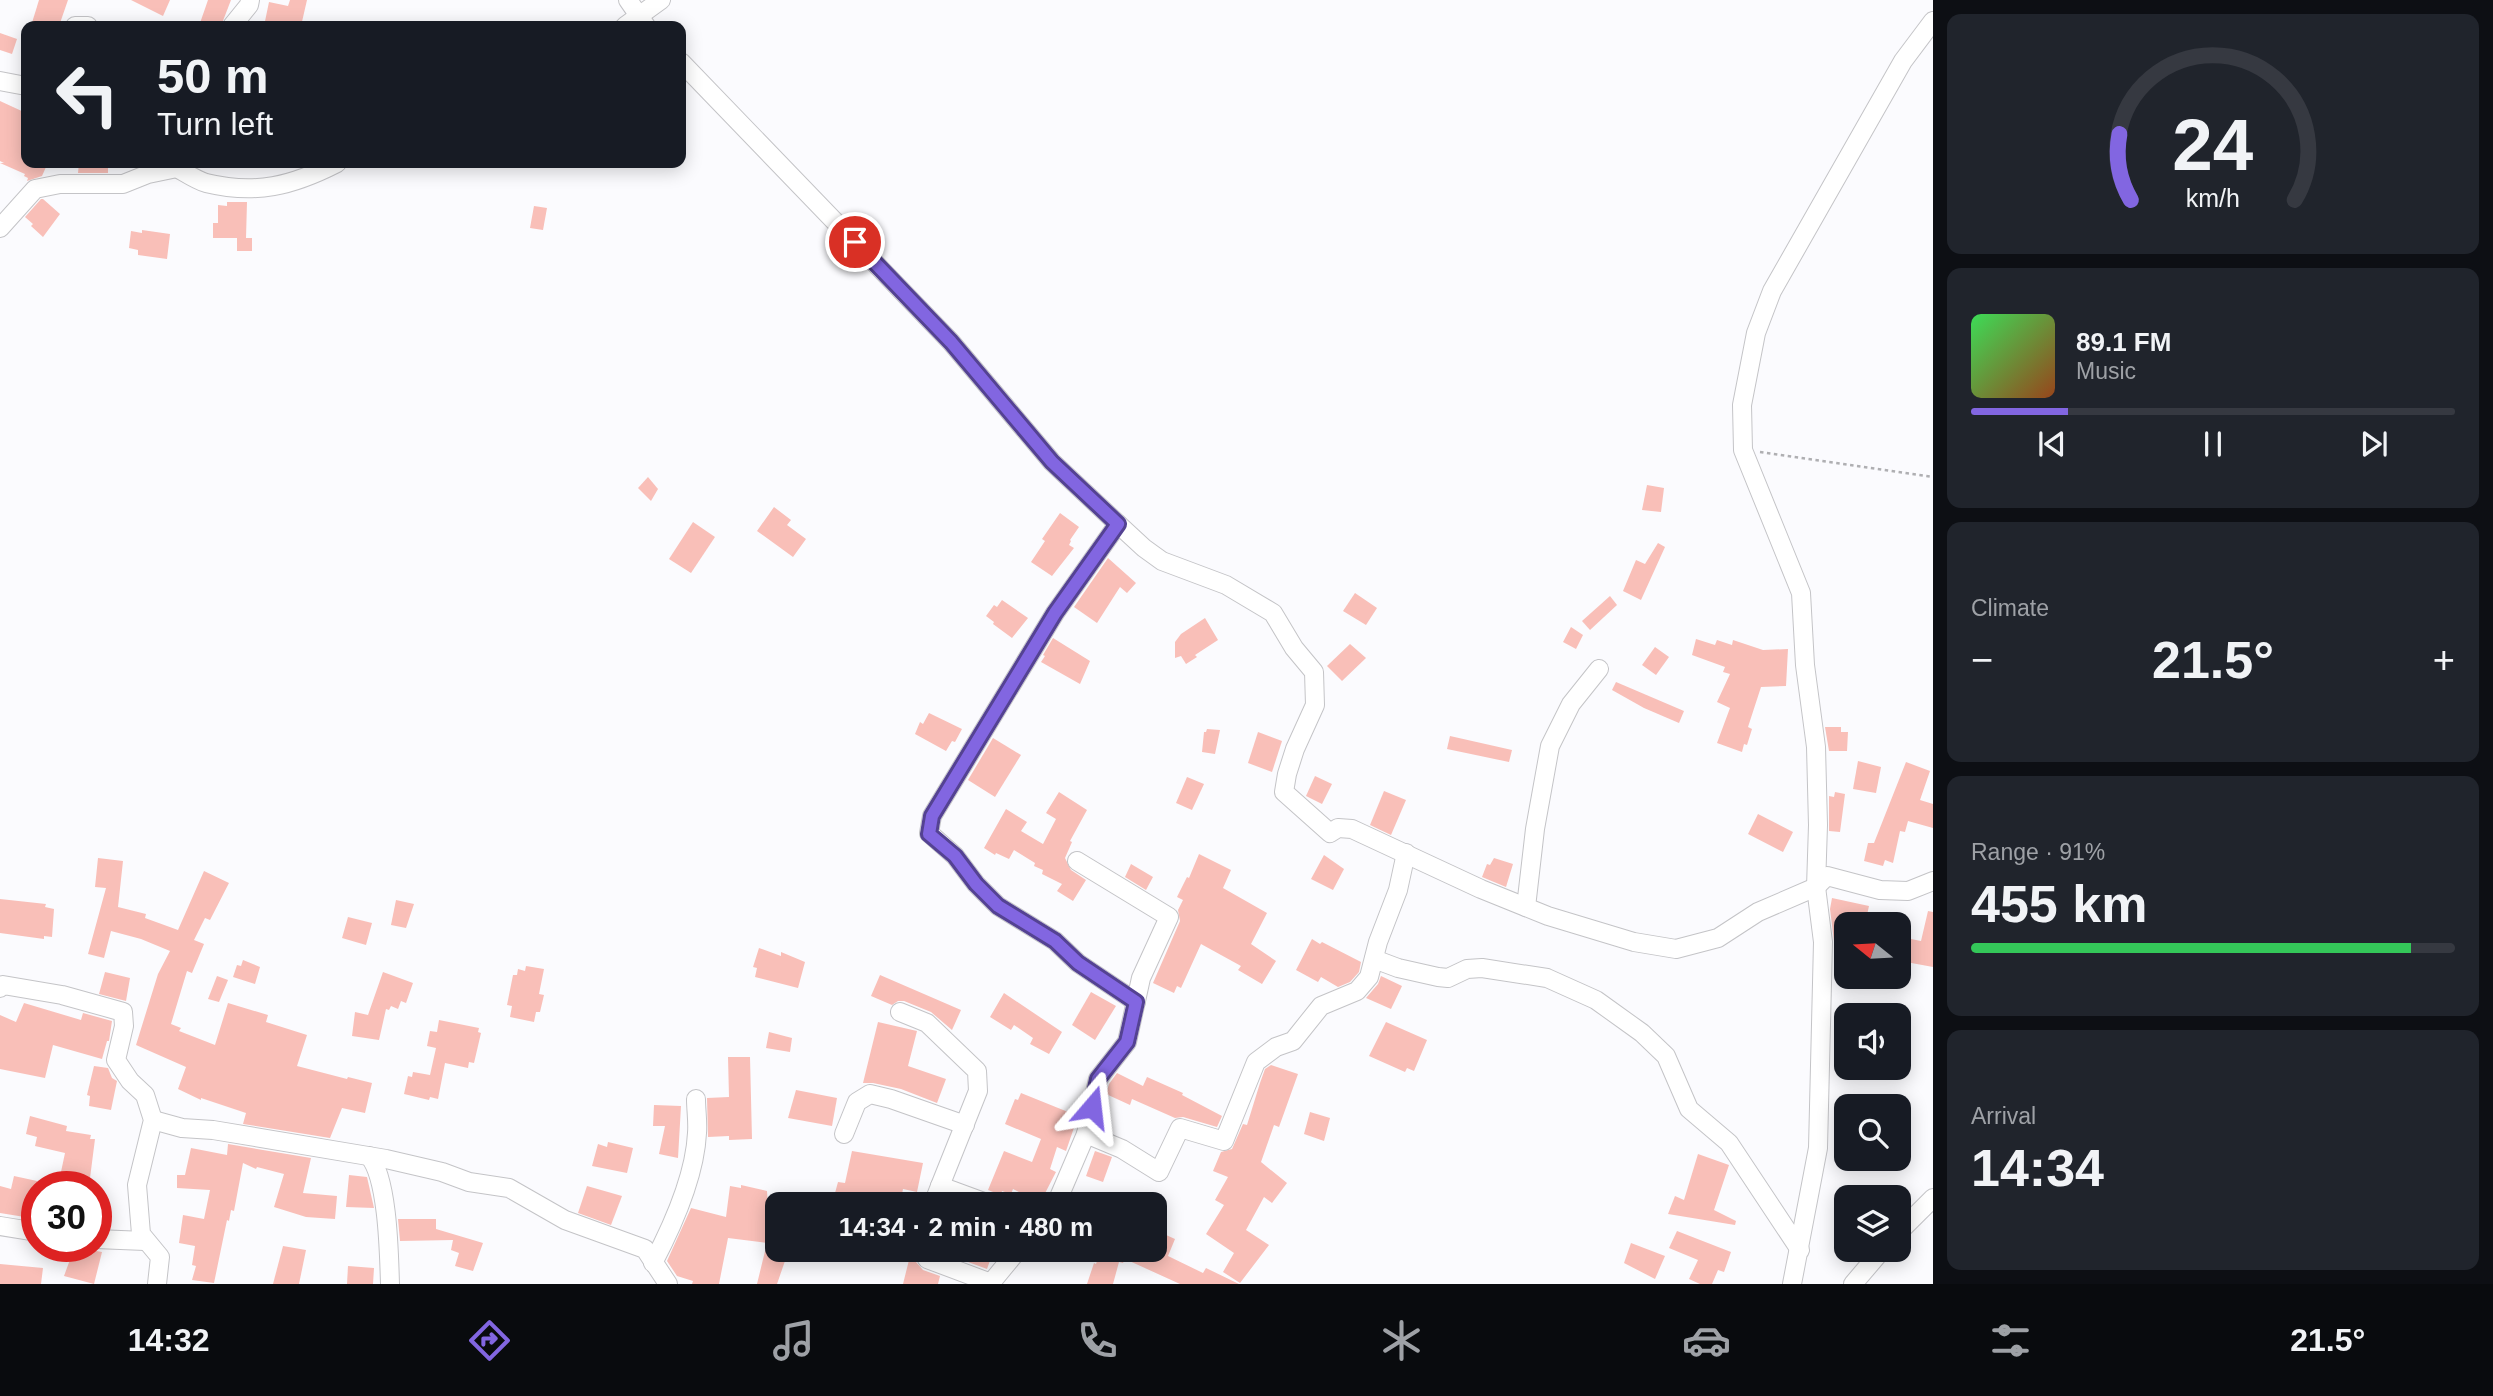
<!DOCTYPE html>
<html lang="en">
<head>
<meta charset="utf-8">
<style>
  :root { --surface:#171b24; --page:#20242c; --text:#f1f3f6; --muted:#9ea1a6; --line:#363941; --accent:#8266e1 }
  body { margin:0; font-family:Helvetica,sans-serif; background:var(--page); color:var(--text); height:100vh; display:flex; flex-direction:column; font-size:26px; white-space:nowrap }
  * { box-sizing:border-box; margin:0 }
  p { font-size:23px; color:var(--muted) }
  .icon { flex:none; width:38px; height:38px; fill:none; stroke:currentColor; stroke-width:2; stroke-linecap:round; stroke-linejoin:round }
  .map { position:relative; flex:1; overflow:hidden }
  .drawer { display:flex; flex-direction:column; gap:14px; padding:14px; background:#0d0f14; width:560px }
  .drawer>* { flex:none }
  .top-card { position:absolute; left:21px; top:21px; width:665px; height:147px; border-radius:14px; box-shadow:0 4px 18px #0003; background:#171b24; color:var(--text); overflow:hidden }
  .needle { width:46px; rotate:288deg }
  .buttons { position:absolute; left:1834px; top:912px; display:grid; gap:14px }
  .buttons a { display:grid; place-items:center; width:77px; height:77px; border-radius:14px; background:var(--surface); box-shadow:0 4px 18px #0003; font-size:35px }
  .speed { position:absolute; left:21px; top:1171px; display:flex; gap:14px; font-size:35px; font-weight:700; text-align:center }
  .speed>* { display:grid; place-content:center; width:91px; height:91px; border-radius:50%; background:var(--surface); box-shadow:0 4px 18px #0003; line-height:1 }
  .speed .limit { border:10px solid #d22; background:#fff; color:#111 }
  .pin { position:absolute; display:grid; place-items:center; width:60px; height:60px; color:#fff; margin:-30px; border:4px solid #fff; border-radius:50%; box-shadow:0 2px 7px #0007 }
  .me { position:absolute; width:77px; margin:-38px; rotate:17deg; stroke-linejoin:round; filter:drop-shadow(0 0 5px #0008) }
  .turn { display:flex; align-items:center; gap:24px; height:147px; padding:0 21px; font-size:32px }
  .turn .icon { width:91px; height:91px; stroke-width:2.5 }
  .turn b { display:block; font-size:49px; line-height:60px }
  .big { font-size:52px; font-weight:700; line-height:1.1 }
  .drawer .widget { flex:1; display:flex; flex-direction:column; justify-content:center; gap:10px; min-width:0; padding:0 24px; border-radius:14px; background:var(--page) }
  .drawer .dial { align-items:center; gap:0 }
  .dial svg { height:182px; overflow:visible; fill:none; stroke:var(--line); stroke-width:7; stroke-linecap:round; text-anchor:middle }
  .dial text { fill:var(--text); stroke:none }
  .song { display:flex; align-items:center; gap:21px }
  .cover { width:84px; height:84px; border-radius:10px; background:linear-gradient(135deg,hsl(130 70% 55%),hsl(20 70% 35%)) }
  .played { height:7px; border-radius:4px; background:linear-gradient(90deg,var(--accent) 20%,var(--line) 20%) }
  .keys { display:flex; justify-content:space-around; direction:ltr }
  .heat { display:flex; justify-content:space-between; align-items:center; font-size:38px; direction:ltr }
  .charge { height:10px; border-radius:5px; background:linear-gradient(90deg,#34c759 91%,var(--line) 0) }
  .trip { position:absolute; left:765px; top:1192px; width:402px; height:70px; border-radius:14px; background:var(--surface); box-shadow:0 4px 18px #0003; font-weight:700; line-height:70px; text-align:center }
  .tab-bar { display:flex; height:112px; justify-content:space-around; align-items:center; background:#090b0e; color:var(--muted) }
  .tab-bar .icon { width:49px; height:49px }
  .tab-bar .selected { color:var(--accent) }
  .tab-bar b { font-size:32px; color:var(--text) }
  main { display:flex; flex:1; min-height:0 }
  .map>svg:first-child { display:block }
  .building { fill:#f9bfb8 }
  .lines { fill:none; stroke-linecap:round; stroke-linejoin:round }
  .street-casing { stroke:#c4c4c7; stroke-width:20 }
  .path { stroke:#afafb2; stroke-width:2.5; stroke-dasharray:3.5 3.5; stroke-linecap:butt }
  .street { stroke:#fff; stroke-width:18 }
  .route-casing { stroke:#544292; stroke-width:18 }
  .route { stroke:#8266e1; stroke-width:12 }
</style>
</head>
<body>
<main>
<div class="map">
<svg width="1933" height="1284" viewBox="0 0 1933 1284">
  <rect width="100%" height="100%" fill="#fbfbfe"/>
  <g class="building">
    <polygon points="39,0 68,0 59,26 31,26"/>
    <polygon points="131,0 170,0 163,16"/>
    <polygon points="208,0 231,0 221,26 199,26"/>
    <polygon points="290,0 307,0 301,26 264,26 269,2 288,6"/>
    <polygon points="0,33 17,39 12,54 0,50"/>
    <polygon points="0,101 26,113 26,163 45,163 44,166 46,167 42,176 27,181 28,178 24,176 25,174 0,163 4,163 0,161"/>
    <polygon points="79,163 108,163 108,173 78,173"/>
    <polygon points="41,199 43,199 60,214 43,237 31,226 33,224 25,217"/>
    <polygon points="227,202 247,202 246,238 252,238 252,251 237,251 237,238 213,238 213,223 218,223 218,205 227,206"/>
    <polygon points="534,206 547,208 543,230 530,228"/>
    <polygon points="142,230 170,234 167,259 138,255 138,250 129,248 131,231 142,233"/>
    <polygon points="648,477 658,489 651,501 638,488"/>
    <polygon points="1647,485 1664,488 1661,512 1642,510"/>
    <polygon points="774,507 791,520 787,525 806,539 793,557 757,531"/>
    <polygon points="1060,513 1079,527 1070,540 1071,541 1069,545 1074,548 1052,576 1031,562 1045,541 1042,539"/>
    <polygon points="693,522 715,537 691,573 669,559"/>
    <polygon points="1658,543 1665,547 1641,600 1623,591 1636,560 1645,564"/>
    <polygon points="1108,558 1136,583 1127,593 1120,587 1097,623 1074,607"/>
    <polygon points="1355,593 1377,608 1366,625 1343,611"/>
    <polygon points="1610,596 1617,605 1590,630 1582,621"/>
    <polygon points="1002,600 1028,618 1012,638 993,624 994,622 986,616 994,605 997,607"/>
    <polygon points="1205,618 1218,640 1195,655 1197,657 1186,664 1181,656 1175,658 1175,642 1181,634"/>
    <polygon points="1571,627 1583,635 1576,649 1563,642"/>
    <polygon points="1053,638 1090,661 1080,684 1041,662 1045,656 1043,655"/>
    <polygon points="1696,639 1715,645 1717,640 1732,645 1733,640 1763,650 1788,649 1786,686 1761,687 1748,727 1752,729 1747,745 1744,744 1742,752 1717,743 1730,708 1717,702 1730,674 1723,672 1725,667 1692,655"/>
    <polygon points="1350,644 1366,658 1342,681 1327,666"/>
    <polygon points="1655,647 1669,657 1656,675 1642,665"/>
    <polygon points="1616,682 1684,711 1679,723 1644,708 1612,690"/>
    <polygon points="929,713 962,729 955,742 952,741 946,751 915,734 920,722 923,724"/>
    <polygon points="1825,727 1841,727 1841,732 1848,732 1847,751 1829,751"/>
    <polygon points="1207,729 1220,730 1215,754 1202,752 1204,732 1206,732"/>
    <polygon points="1258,732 1282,741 1272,772 1248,763"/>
    <polygon points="1450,736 1512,750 1509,762 1447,749"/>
    <polygon points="993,738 1021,755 995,797 968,780"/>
    <polygon points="1858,761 1881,767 1876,793 1853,789"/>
    <polygon points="1906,762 1930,771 1920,800 1933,804 1933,828 1908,821 1905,832 1900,831 1893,863 1885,860 1883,866 1864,861 1868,843 1874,843"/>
    <polygon points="1315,776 1332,784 1322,804 1306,796"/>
    <polygon points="1187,777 1204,784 1192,810 1176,803"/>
    <polygon points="1384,791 1406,800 1391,835 1370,825"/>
    <polygon points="1059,792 1087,810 1070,841 1072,842 1065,858 1071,870 1086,880 1073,901 1057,891 1062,884 1042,874 1043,870 1034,866 1035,863 1014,850 1009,859 996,853 995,855 984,848 1006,809 1027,822 1021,831 1043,844 1056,819 1046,813"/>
    <polygon points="1835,792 1845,794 1840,832 1829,831 1829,796 1834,797"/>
    <polygon points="1758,814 1793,832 1783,852 1748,834"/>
    <polygon points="1199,854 1231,870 1223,888 1267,913 1251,944 1276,961 1262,984 1238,970 1241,966 1201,944 1181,988 1177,986 1174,993 1153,983 1180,921 1178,910 1183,900 1177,897 1187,877 1189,878"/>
    <polygon points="1324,855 1344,869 1333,890 1311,879"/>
    <polygon points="98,858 123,861 118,907 146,914 145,918 178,930 204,871 229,883 210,920 205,918 194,940 204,944 192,973 187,971 171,1024 181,1028 179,1031 215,1045 228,1003 268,1015 266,1022 307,1035 297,1066 347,1079 348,1077 372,1083 365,1113 342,1108 330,1138 243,1124 246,1113 201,1098 201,1100 178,1089 186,1067 136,1045 158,974 170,951 141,939 111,931 104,958 88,954 106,888 95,887"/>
    <polygon points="1494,858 1513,864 1506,887 1482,877 1487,864 1490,865"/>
    <polygon points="1131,864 1153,877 1146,890 1125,877"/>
    <polygon points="1832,898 1869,906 1865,924 1846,924 1846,965 1834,963 1834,941 1830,909"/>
    <polygon points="0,899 46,904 45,907 54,909 52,937 44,936 44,939 0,933"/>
    <polygon points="396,900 414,904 406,928 391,925"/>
    <polygon points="1928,911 1933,912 1933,967 1906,962 1911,939 1921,941"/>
    <polygon points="348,917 372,923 366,945 342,938"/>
    <polygon points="1312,939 1320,944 1322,942 1361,962 1359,972 1350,982 1338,987 1321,977 1318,982 1296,970"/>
    <polygon points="759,948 781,956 781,952 805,962 798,988 755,977 757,968 753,967"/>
    <polygon points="243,960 260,967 255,984 233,977 237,965 241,966"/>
    <polygon points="526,966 544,969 539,994 544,995 540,1012 536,1012 534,1022 510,1017 512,1006 507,1005 513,975 517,975 518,969 525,971"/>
    <polygon points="105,972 130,978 126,1001 99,994"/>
    <polygon points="383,972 413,983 406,1003 401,1001 398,1009 391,1006 389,1010 386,1009 379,1040 352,1036 355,1012 368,1015"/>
    <polygon points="880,975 961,1010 952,1030 931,1012 904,1001 898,1001 892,1005 871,996"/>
    <polygon points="217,976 228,980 219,1002 208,999"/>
    <polygon points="1381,976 1402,986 1391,1009 1366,998 1378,984"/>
    <polygon points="1091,992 1116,1006 1095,1040 1072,1025"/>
    <polygon points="1004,993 1062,1032 1049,1054 1030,1044 1033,1038 1014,1025 1011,1030 990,1017"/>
    <polygon points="24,1003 81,1020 83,1013 112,1021 109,1041 107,1041 102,1059 53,1045 45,1078 0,1069 0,1015 16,1022"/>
    <polygon points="439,1020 479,1028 478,1032 481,1033 474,1063 469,1062 468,1068 445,1063 438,1099 430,1097 429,1100 404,1094 408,1076 412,1077 413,1072 430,1075 436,1048 427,1046 430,1031 437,1032"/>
    <polygon points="878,1022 917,1031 908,1066 946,1079 937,1103 901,1089 873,1083 863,1083"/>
    <polygon points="1386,1022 1427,1040 1414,1071 1407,1068 1405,1072 1369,1056"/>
    <polygon points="769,1032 792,1038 790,1052 766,1048"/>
    <polygon points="728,1057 750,1057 752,1139 729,1140 729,1136 708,1137 707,1098 729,1097"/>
    <polygon points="1271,1065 1298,1074 1279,1127 1274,1125 1261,1162 1287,1183 1272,1203 1264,1197 1246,1230 1269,1245 1240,1283 1223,1272 1234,1253 1206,1234 1224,1205 1215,1200 1228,1177 1213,1171 1221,1152 1232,1149 1243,1124 1247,1125 1260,1083 1265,1069"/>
    <polygon points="94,1066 108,1068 112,1078 117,1081 111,1110 89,1106 90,1096 87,1095"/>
    <polygon points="1117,1073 1143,1086 1147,1077 1183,1093 1182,1095 1222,1116 1217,1127 1183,1117 1175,1118 1132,1099 1130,1105 1106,1094 1109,1084"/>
    <polygon points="796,1090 837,1098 832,1126 788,1118"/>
    <polygon points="1021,1093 1078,1116 1066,1151 1057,1147 1050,1169 1056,1172 1040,1203 1013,1189 1011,1194 1002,1191 1001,1195 988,1190 1004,1151 1032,1162 1041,1139 1005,1124 1015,1099 1018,1100"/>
    <polygon points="654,1105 681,1106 678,1158 659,1154 665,1126 653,1126"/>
    <polygon points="1310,1112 1330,1118 1324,1141 1304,1134"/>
    <polygon points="30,1116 67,1126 66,1131 91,1135 90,1139 95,1139 89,1186 58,1186 65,1153 35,1146 37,1137 26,1134"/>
    <polygon points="608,1142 633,1148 627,1173 592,1166 598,1144 607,1147"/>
    <polygon points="228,1144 311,1158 303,1193 337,1196 335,1219 306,1217 274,1207 284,1174 257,1167 256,1169 243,1163 234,1211 231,1210 229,1221 227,1220 214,1283 192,1280 196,1266 192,1265 195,1246 179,1243 183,1215 204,1219 210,1190 177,1188 177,1175 185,1175 191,1148 227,1155"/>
    <polygon points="852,1151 923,1163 917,1192 903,1189 900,1204 832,1204 838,1182 845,1183"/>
    <polygon points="1095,1151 1112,1157 1103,1182 1086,1176"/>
    <polygon points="1698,1154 1729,1165 1714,1210 1736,1221 1735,1225 1668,1214 1675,1196 1684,1200"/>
    <polygon points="349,1175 367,1177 374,1208 346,1207"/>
    <polygon points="14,1176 37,1181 37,1219 0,1213 0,1186 11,1189"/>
    <polygon points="741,1185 767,1191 768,1207 777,1208 777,1256 786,1258 777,1284 757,1284 767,1243 728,1238 719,1284 692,1284 693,1281 677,1276 667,1261 691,1208 726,1217 730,1186 741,1188"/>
    <polygon points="587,1186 622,1196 611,1225 578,1213"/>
    <polygon points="398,1219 436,1219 436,1229 483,1243 473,1271 455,1266 459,1253 451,1250 453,1240 400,1241"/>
    <polygon points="1155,1230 1175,1239 1168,1256 1203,1273 1206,1268 1239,1284 1180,1284 1125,1259 1123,1263 1119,1262 1113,1284 1087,1284 1094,1263 1096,1264 1099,1255 1089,1250 1155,1250"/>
    <polygon points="1677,1231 1731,1252 1724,1272 1718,1270 1712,1284 1700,1284 1689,1279 1698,1260 1669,1248"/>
    <polygon points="1631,1243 1665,1256 1655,1279 1624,1263"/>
    <polygon points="75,1246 87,1246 91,1250 102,1252 94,1284 64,1276"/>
    <polygon points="283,1246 306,1250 299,1284 273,1284"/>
    <polygon points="963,1250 989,1250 988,1254 992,1255 987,1269 960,1259"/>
    <polygon points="909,1260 916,1262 923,1270 940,1276 938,1284 903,1284"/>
    <polygon points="0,1264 43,1268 41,1284 0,1284"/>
    <polygon points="348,1266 374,1268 373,1284 347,1284"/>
  </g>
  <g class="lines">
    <defs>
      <g id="street">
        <polyline points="628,0 646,26"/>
        <polyline points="75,26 88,26"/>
        <polyline points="232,26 249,5 250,0"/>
        <polyline points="625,26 661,0"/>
        <polyline points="681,62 951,342 1052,462 1118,524 1144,548 1162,561 1226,585 1273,613 1294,648 1314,672 1315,705 1295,749 1287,774 1284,792 1330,833 1338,828 1352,829 1481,889 1548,916 1634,942 1676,949 1718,938 1758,912 1816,887 1827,876 1880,890 1908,891 1933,881"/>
        <polyline points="0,81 26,86"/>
        <path d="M 177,168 C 186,173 196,180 206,183 C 256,195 292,186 337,163"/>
        <polyline points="0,228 35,189 60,184 123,184 148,174 177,168 179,163"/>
        <polyline points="1118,524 1055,613 932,816 929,833 955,856 976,884 998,906 1055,941 1078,963 1136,1002"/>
        <polyline points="1526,907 1535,829 1550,746 1571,704 1599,669"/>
        <polyline points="1374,959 1398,968 1438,977 1448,978 1467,969 1482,968 1547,978 1596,1000 1642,1033 1666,1056 1689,1109 1729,1143 1800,1250"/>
        <polyline points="0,988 3,985 62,995 123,1012 124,1026 116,1060 130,1081 145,1095 153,1120 137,1185 141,1234 160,1257 157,1284"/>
        <polyline points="900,1012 927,1023 977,1071 978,1091 940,1186 989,1204"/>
        <polyline points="153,1120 182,1128 213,1130 386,1159 442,1172 469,1182 509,1188 565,1220 645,1249 668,1284"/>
        <polyline points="844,1134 857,1102 870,1094 891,1099 965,1125"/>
        <polyline points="1086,1134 1122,1149 1159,1172 1180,1128 1224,1141 1256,1062 1276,1047 1293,1041 1321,1006 1357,991 1369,977 1378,942 1398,890 1406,853"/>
        <path d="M 369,1156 C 388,1178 389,1254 390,1284"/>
        <polyline points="933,1204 940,1186"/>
        <polyline points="1056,1204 1086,1134 1098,1079 1127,1042 1141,978 1169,917 1077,861"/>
        <polyline points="0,1226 37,1232"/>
        <polyline points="1899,1232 1933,1198"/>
        <polyline points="96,1239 145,1241"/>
        <polyline points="922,1250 927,1259 991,1283"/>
        <path d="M 653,1263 C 673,1225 695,1176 697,1133 C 698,1122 696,1110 696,1099"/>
        <polyline points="990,1284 1018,1250"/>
        <polyline points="1792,1284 1818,1148 1823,942 1816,887 1818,825 1816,747 1805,665 1801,593 1743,450 1742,405 1756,333 1772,291 1903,61 1933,21"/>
        <polyline points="1853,1284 1882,1250"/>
      </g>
    </defs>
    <use href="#street" class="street-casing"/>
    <polyline class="path" points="1760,452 1933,477"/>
    <use href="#street" class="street"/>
  </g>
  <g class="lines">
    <defs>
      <polyline id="route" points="855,242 951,342 1052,462 1118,524 1055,613 932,816 929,834 955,856 976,884 998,906 1055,941 1078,963 1136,1002 1127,1042 1098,1079 1092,1107"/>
    </defs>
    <use href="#route" class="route-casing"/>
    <use href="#route" class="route"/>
  </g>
</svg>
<div class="buttons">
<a><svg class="needle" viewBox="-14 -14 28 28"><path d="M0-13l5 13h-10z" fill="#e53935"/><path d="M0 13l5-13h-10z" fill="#9ea1a6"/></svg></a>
<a><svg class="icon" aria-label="sound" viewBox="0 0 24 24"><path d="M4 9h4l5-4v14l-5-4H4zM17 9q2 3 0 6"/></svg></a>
<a><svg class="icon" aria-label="search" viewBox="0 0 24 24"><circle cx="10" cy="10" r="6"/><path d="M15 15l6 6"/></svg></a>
<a><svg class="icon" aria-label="layers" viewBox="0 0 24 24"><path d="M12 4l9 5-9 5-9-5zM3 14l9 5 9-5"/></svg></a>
</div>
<div class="speed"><div class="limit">30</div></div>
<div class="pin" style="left:855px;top:242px;background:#d93025"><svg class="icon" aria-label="arrive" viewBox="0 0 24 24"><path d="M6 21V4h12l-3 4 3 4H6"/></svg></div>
<svg class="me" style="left:1092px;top:1107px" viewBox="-20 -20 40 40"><path d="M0-17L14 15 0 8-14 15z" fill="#8266e1" stroke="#fff" stroke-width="4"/></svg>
<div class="trip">14:34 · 2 min · 480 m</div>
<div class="top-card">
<div class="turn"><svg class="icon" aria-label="left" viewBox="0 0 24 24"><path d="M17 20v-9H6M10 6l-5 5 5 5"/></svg><div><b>50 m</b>Turn left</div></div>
</div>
</div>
<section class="drawer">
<div class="widget dial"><svg viewBox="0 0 100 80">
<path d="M14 69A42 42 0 1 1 86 69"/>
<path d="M14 69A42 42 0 0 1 9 40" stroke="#8266e1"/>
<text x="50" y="56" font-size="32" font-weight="700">24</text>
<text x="50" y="72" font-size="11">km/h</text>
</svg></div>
<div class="widget">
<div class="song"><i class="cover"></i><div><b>89.1 FM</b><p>Music</p></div></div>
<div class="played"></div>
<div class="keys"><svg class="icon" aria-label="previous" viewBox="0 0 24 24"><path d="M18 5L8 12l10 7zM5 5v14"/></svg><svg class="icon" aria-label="pause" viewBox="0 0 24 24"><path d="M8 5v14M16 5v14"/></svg><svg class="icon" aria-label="next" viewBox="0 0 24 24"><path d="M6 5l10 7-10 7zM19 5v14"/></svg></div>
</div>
<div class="widget"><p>Climate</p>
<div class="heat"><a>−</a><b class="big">21.5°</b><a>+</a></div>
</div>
<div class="widget"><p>Range · 91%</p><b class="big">455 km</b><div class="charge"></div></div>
<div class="widget"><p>Arrival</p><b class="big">14:34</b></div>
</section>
</main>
<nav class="tab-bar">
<b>14:32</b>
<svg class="icon selected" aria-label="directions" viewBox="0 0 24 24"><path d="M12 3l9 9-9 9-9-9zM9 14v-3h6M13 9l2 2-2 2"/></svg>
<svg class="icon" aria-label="music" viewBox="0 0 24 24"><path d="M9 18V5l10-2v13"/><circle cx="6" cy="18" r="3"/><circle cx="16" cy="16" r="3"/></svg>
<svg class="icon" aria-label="phone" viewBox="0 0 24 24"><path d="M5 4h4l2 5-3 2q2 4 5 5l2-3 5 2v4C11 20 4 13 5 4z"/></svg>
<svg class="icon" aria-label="climate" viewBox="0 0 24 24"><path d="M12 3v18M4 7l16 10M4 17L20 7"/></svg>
<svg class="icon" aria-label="car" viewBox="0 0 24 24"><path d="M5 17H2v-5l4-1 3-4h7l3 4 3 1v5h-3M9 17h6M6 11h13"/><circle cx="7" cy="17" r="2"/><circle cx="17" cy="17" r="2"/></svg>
<svg class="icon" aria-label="filters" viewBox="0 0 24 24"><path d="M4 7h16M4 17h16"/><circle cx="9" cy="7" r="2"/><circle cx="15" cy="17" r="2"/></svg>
<b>21.5°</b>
</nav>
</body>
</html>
